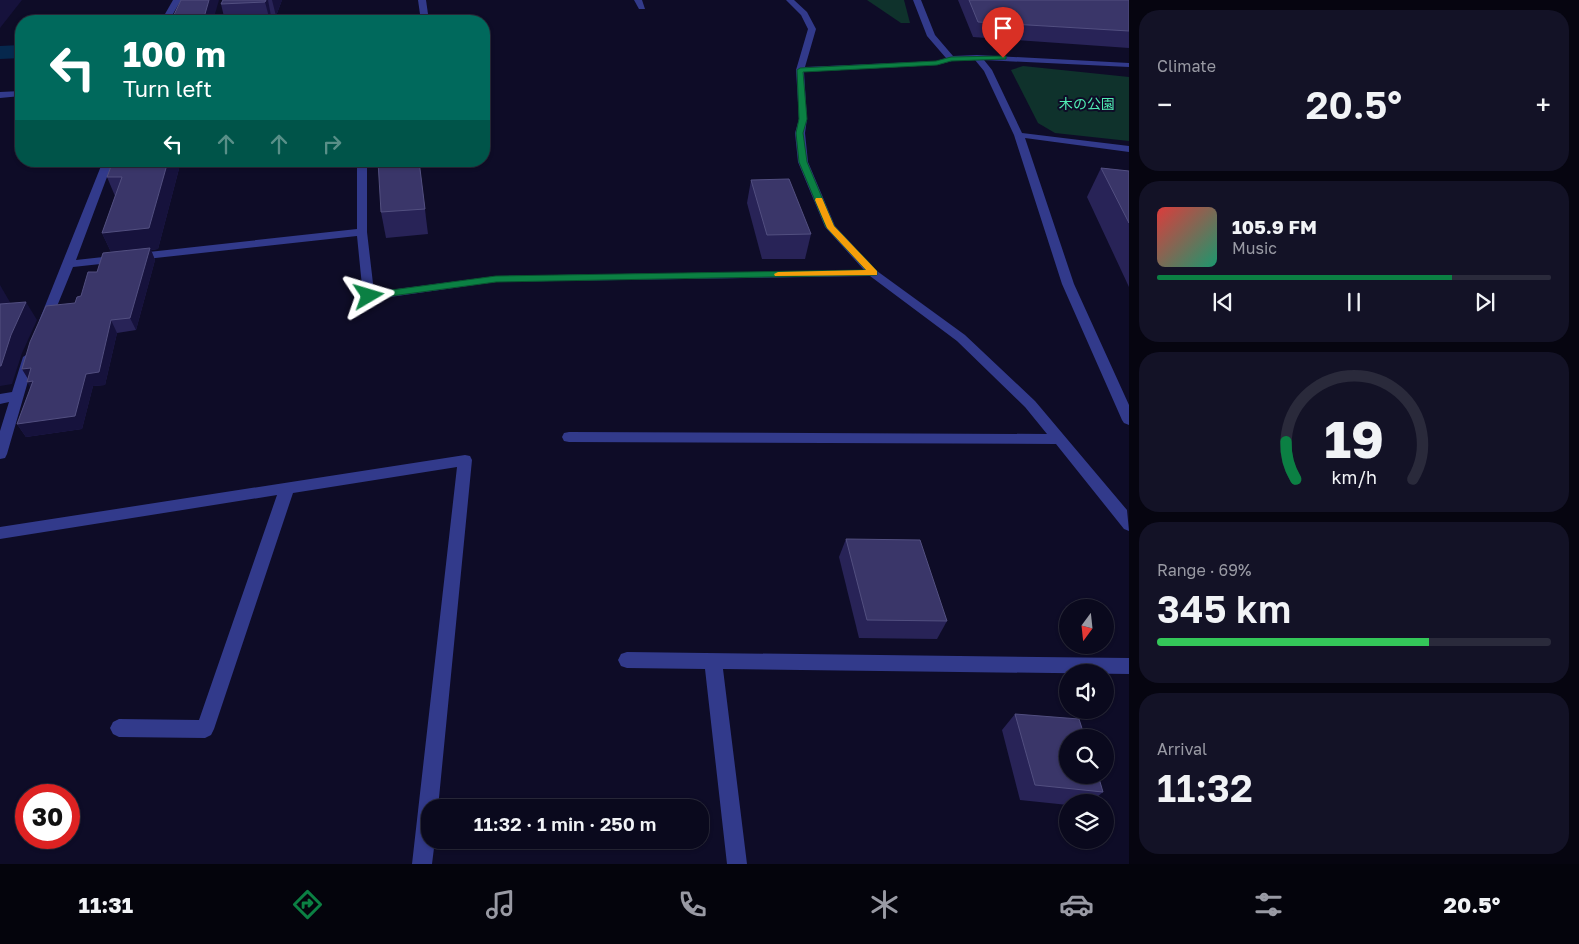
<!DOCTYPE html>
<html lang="en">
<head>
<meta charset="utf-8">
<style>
  :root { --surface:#0a091d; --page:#131226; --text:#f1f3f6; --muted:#999aa4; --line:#2a2a3b; --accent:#0b8043 }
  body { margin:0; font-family:"Golos Text","Noto Sans JP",sans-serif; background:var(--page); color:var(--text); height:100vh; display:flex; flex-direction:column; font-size:19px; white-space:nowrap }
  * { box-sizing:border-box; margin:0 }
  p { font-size:16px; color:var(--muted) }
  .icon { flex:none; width:28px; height:28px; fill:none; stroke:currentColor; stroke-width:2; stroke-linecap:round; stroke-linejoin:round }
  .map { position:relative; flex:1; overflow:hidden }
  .side { display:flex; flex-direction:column; gap:10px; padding:10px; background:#060510; width:450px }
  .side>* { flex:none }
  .banner { position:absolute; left:15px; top:15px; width:475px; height:152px; border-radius:20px; box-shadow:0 1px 4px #0004,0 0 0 1px var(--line); background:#00695c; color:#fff; overflow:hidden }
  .needle { width:32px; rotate:195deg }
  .fabs { position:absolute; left:1059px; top:599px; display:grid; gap:10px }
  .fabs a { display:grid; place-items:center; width:55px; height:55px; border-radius:50%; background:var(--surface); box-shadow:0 1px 4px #0004,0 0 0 1px var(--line); font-size:25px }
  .speed { position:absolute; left:15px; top:784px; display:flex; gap:10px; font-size:25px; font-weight:700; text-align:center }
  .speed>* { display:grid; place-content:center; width:65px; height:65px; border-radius:50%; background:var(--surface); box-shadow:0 1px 4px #0004,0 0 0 1px var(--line); line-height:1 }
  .speed .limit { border:8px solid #d22; background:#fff; color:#111 }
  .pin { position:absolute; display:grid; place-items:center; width:42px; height:42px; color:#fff; margin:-51px -21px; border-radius:50% 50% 50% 0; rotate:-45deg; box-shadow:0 0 5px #0007 }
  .pin .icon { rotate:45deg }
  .me { position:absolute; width:55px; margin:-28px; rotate:83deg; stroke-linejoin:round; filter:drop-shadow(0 0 4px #0008) }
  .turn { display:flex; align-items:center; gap:18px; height:105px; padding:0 25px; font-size:22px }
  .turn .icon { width:65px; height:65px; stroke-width:2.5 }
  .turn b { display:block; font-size:35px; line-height:42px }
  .lanes { display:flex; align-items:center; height:48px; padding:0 25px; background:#0003; justify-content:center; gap:25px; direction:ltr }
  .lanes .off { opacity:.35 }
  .big { font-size:38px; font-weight:600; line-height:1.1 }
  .side .card { flex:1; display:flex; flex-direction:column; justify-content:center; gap:8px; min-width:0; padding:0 18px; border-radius:20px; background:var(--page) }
  .side .dial { align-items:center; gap:0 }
  .dial svg { height:130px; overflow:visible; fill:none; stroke:var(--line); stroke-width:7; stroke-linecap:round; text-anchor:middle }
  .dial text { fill:var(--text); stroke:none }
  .song { display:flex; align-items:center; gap:15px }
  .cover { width:60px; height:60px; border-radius:8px; background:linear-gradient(135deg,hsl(0 70% 55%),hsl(160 70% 35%)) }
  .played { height:5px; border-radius:2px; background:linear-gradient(90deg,var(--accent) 75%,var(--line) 75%) }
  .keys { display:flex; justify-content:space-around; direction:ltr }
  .heat { display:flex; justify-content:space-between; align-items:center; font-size:28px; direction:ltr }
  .charge { height:8px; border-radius:4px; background:linear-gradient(90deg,#34c759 69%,var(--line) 0) }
  .trip { position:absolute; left:421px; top:799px; width:288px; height:50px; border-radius:20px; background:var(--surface); box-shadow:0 1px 4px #0004,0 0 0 1px var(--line); font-weight:600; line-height:50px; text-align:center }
  .tabs { display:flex; height:80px; justify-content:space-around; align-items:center; background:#04040c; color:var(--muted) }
  .tabs .icon { width:35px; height:35px }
  .tabs .active { color:var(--accent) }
  .tabs b { font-size:22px; color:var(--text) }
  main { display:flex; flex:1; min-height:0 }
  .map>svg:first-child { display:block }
  .green { fill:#0f322c }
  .water { fill:#06284d }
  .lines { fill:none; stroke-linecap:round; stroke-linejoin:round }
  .minor { fill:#323a8b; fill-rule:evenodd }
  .wall { fill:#282357 }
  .shaded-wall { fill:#16123c }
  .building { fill:#3a3669; stroke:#524f80 }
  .route { fill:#0b8043; stroke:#07532c }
  .slow { fill:#f59e0b }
  .labels { text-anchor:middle; stroke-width:4; stroke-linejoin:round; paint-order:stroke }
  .far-park-label { font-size:14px; fill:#51edb3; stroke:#0e0c27 }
</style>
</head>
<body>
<main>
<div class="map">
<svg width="1129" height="864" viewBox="0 0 1129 864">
  <rect width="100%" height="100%" fill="#0e0c27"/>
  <g class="green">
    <polygon points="867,0 904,0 910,23 901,23"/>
    <polygon points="1023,66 1129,77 1129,141 1055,133 1038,123 1011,70"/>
  </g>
  <polygon class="water" points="21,45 21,58 0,59 0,46"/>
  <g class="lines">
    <g class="minor">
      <polygon points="173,0 181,0 169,21 161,21"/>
      <polygon points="418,0 426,0 429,21 421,21"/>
      <polygon points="634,0 642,0 645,9 639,9"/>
      <polygon points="786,0 794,0 807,12 816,29 805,67 937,61 946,58 927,36 913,0 921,0 935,35 953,56 977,55 1129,63 1129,67 984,60 992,70 1022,133 1129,146 1129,152 1025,138 1074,284 1129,405 1129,425 1124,423 1122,420 1062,284 1014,135 984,71 975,60 952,61 937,65 804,72 807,119 805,133 808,162 835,226 877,271 965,335 1035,401 1127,510 1129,531 1124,529 1056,444 569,442 564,441 562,437 564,433 569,432 1047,434 1025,407 957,341 870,276 496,282 369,300 363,296 357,236 73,267 51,321 45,325 39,321 103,161 113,161 76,260 357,229 357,161 367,161 367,232 374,292 496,276 864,270 825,227 798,162 795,133 799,119 796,70 808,29 801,15"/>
      <polygon points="21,91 21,96 0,98 0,92"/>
      <polygon points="29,353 35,357 7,454 5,458 0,459 0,431 9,402 0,404 0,394 12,392 23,357"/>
      <polygon points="465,455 470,456 472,460 438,808 430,808 430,840 435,840 432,864 412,864 457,467 293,493 214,729 211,735 205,738 119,737 113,734 110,728 113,722 119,719 199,720 277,495 0,539 0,527"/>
      <polygon points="627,652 1129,658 1129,674 723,669 747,864 727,864 705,669 627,668 621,666 618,660 621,654"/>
    </g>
  </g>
  <g class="wall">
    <polygon points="223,0 282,0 276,16 271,16 270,21 225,21 221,4"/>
    <polygon points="958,0 1129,0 1129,48 973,37"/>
    <polygon points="113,161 181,161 158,249 151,250 155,260 136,330 117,333 105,385 93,386 82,429 26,437 17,424 31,388 28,379 22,369 81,296 97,272 111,252 102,233 115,196 107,177"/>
    <polygon points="419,161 428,234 386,238 381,212"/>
    <polygon points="1101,168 1129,171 1129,287 1087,197"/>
    <polygon points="751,180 811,234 805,259 762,259 747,203"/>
    <polygon points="846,539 947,621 937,639 859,638 839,557"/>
    <polygon points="1015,714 1103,792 1091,802 1068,802 1068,805 1020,800 1002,730"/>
  </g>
  <g class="shaded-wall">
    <polygon points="0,0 22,0 0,28"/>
    <polygon points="209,0 219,0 213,21 203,21"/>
    <polygon points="266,0 268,0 271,16 270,21 265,2"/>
    <polygon points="272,0 282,0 276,16"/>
    <polygon points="168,161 181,161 158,249 151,250 155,260 136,330 130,318 112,254 102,233"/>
    <polygon points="0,285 11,304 0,316"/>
    <polygon points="26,302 37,320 22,353 12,384 0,386 0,366 11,335"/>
    <polygon points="111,320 117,333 105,385 93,386 82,429 26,437 17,424 86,374"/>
    <polygon points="31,368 35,395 27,382 30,382 22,369"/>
  </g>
  <g class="building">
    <polygon points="181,0 209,0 203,21 171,21"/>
    <polygon points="223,0 266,0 265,2 221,4"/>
    <polygon points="969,0 1129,0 1129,31 978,22"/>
    <polygon points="113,161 168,161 149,228 102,233 122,177 107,177"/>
    <polygon points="378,161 419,161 425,209 381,212"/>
    <polygon points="1101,168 1129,171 1129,223"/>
    <polygon points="789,179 811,234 767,235 751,180"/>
    <polygon points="150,248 130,318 111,320 99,372 86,374 75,416 17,424 33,381 27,382 31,368 22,369 30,342 46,306 75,303 77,297 81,296 88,272 97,272 103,253"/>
    <polygon points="26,302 11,335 1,366 0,366 0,304"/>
    <polygon points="846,539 920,540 947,621 867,620"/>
    <polygon points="1015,714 1079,719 1085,738 1068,738 1068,775 1098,775 1103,792 1035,785"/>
  </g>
  <polygon class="route" points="1003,56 1006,56 1006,59 951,61 937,65 803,72 807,119 803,133 807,162 834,226 877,271 877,275 496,282 369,299 364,296 369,293 496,276 866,270 826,227 799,162 796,133 799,119 797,70 800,68 936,61 951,57"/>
  <polygon class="slow" points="816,198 822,198 834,226 877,271 877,275 775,276 774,274 778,272 866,270 827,228 815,200"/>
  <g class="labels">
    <g class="far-park-label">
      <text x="1087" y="109">木の公園</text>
    </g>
  </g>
</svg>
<div class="fabs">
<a><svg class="needle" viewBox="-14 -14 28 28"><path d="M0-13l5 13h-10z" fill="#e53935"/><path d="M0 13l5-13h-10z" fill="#999aa4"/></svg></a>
<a><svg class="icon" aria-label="sound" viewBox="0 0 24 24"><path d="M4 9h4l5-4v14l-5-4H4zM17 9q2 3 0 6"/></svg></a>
<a><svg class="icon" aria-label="search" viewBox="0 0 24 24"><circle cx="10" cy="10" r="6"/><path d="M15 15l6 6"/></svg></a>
<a><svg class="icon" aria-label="layers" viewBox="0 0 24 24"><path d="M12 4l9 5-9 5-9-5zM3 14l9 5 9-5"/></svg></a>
</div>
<div class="speed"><div class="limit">30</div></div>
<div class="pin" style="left:1003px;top:58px;background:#d93025"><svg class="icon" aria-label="arrive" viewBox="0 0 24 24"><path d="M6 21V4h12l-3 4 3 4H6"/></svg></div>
<svg class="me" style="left:369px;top:296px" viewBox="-20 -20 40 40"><path d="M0-17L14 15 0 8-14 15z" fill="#0b8043" stroke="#fff" stroke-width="4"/></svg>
<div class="trip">11:32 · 1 min · 250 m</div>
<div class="banner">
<div class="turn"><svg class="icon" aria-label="left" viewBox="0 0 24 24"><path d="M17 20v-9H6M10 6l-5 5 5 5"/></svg><div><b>100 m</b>Turn left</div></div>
<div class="lanes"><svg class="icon" aria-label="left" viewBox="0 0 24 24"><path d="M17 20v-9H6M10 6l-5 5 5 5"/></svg><svg class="icon off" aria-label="ahead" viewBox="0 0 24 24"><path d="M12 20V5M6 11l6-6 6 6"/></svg><svg class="icon off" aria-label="ahead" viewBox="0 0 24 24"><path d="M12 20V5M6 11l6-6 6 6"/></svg><svg class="icon off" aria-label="right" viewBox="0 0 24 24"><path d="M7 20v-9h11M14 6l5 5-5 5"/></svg></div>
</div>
</div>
<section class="side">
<div class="card"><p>Climate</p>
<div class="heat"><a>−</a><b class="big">20.5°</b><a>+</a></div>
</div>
<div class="card">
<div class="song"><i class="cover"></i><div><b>105.9 FM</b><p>Music</p></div></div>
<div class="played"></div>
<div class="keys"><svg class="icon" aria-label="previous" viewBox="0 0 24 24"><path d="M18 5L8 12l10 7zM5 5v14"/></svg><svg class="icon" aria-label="pause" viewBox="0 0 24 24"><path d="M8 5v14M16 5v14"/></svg><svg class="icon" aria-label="next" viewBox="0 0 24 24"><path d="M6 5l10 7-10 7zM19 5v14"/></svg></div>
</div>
<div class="card dial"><svg viewBox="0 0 100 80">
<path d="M14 69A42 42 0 1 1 86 69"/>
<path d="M14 69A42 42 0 0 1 8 46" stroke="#0b8043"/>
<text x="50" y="56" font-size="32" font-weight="700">19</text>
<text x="50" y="72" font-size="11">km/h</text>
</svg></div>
<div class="card"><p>Range · 69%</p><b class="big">345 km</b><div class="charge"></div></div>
<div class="card"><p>Arrival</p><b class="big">11:32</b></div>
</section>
</main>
<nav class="tabs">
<b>11:31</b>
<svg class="icon active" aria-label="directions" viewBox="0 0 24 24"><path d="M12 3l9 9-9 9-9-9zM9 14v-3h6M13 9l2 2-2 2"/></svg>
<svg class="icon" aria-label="music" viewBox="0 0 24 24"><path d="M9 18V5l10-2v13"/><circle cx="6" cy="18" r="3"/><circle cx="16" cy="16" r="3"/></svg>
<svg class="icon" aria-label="phone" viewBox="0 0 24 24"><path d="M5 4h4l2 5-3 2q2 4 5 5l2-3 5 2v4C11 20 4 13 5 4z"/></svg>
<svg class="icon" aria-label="climate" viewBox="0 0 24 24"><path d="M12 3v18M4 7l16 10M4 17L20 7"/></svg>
<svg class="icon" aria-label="car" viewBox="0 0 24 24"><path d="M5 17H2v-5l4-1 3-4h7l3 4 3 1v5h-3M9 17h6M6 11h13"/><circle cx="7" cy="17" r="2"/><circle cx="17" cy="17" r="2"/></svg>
<svg class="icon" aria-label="filters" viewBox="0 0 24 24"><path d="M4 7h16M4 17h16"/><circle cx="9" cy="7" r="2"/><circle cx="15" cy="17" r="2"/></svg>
<b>20.5°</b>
</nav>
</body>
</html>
